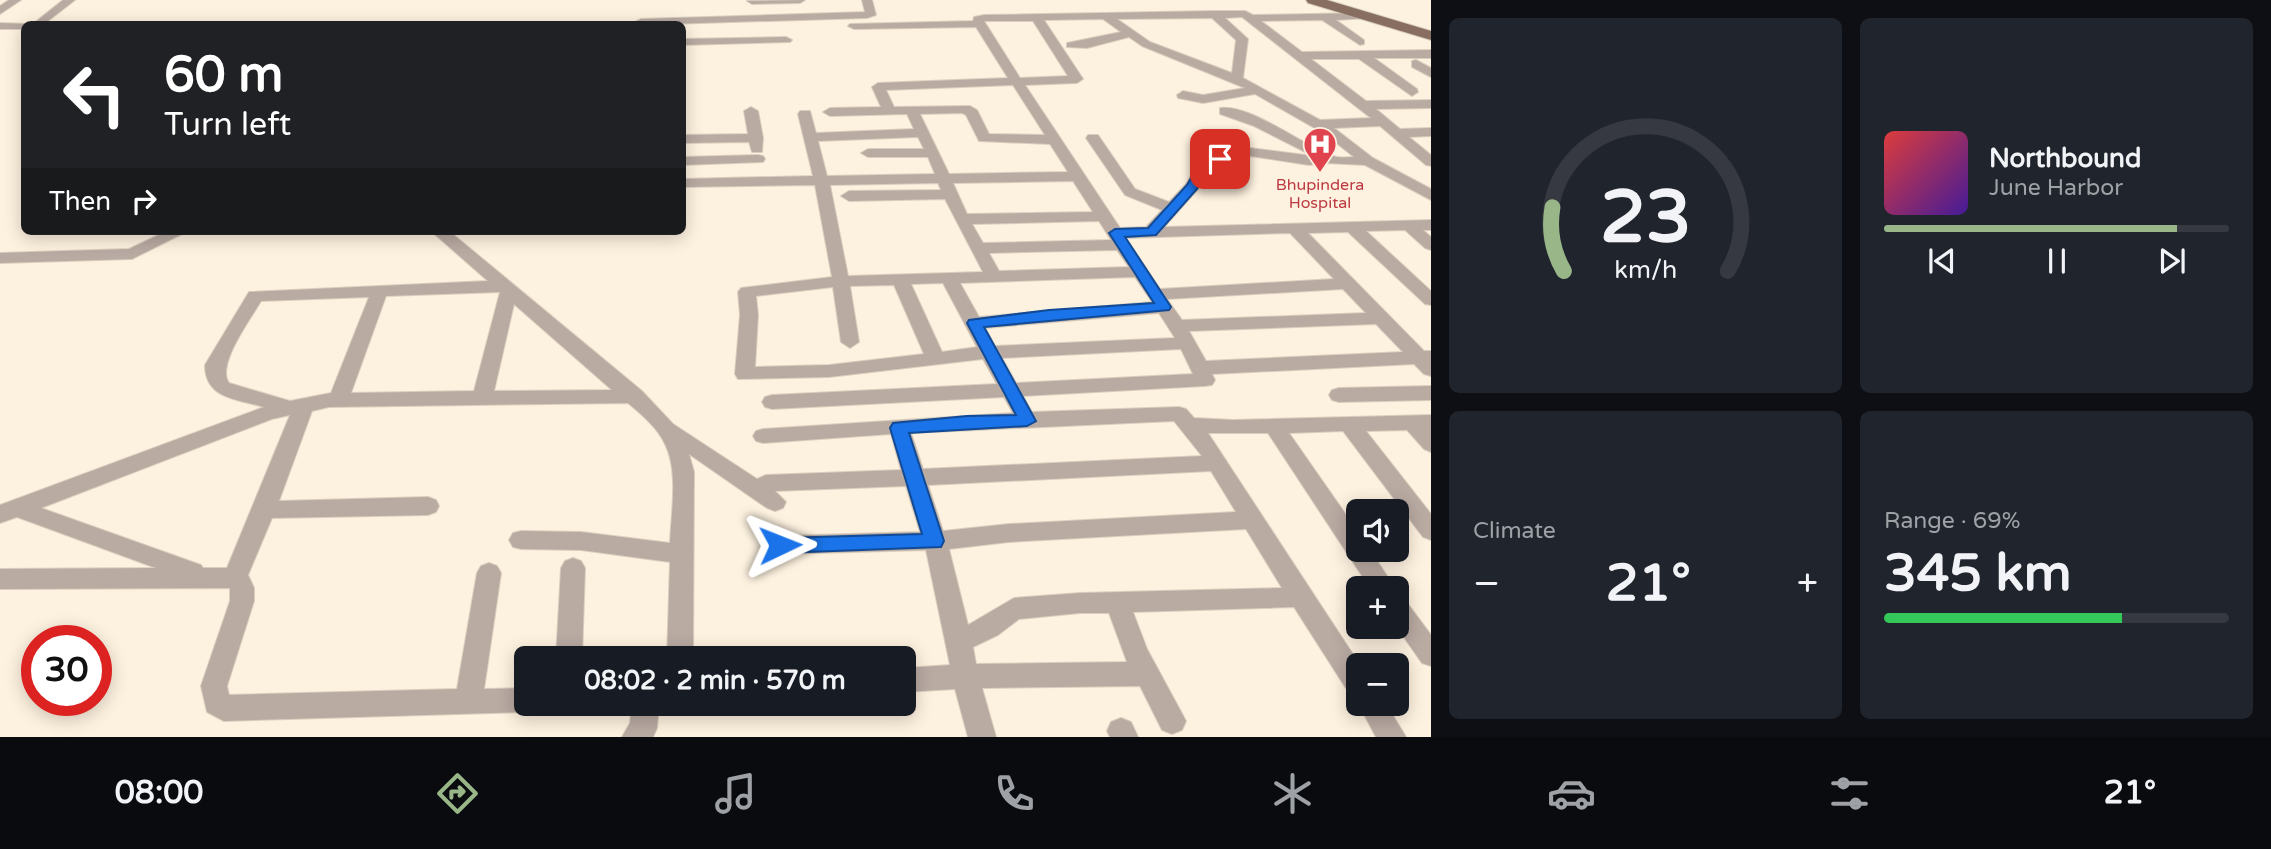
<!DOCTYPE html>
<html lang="en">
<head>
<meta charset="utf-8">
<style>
  :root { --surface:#171b24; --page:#20242c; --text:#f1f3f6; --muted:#9ea1a6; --line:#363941; --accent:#98b687 }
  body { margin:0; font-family:"Varela Round",sans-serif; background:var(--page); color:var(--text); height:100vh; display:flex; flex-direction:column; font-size:26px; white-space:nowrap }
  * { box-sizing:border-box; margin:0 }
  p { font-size:23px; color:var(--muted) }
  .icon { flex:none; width:38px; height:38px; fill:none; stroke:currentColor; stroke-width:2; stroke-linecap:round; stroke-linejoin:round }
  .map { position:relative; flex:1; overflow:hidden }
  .details { display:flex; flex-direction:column; gap:18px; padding:18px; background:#0d0f14; width:840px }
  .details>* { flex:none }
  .guide { position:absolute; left:21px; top:21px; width:665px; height:214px; border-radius:10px; box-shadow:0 4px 18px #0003; background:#202124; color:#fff; overflow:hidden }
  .controls { position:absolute; left:1346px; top:499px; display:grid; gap:14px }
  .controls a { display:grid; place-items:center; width:63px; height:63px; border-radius:10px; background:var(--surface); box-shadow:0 4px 18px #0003; font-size:35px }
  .speed { position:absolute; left:21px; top:625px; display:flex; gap:14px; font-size:35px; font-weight:700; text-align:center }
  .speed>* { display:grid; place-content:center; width:91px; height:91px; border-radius:50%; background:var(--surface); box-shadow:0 4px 18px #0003; line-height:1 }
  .speed .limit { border:10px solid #d22; background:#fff; color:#111 }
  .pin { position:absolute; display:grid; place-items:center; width:60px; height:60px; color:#fff; margin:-30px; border-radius:14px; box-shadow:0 4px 10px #0006 }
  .me { position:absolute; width:77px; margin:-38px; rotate:88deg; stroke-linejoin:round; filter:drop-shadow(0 0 5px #0008) }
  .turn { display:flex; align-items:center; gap:24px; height:147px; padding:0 28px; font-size:32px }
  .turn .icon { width:91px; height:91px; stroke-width:2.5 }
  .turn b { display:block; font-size:49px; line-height:60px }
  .then { display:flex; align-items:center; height:66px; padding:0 28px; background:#0003; gap:14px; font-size:26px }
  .big { font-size:52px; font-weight:700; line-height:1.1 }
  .details .tile { flex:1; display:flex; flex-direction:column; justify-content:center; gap:10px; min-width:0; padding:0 24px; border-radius:10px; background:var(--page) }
  .details .dial { align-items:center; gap:0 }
  .dial svg { height:182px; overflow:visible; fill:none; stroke:var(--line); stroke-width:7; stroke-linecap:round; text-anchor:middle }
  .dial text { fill:var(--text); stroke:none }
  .song { display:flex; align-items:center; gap:21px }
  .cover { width:84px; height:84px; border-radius:10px; background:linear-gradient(135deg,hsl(0 70% 55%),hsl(260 70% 35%)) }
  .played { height:7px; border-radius:4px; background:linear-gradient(90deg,var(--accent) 85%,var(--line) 85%) }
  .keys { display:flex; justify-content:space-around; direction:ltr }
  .heat { display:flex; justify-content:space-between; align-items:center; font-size:38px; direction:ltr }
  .charge { height:10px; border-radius:5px; background:linear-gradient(90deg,#34c759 69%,var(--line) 0) }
  .details .tiles { flex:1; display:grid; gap:18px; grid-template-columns:repeat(2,1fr) }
  .trip { position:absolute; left:514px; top:646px; width:402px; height:70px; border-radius:10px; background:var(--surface); box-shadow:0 4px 18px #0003; font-weight:700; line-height:70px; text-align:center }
  .tab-bar { display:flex; height:112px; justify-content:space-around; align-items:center; background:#090b0e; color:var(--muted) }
  .tab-bar .icon { width:49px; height:49px }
  .tab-bar .selected { color:var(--accent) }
  .tab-bar b { font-size:32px; color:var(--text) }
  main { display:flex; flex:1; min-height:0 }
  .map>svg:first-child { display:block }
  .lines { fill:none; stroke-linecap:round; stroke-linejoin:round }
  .minor-casing { stroke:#dacfbe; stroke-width:2 }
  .major-casing { stroke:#dacfbe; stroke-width:2 }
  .minor { fill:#b9aaa2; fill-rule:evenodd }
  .major { fill:#876e60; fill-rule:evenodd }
  .route { fill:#1a73e8; stroke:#114b97; stroke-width:2 }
  .labels { text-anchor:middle; stroke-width:6; stroke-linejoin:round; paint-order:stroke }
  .far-health-label { font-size:16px; fill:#be3a42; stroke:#fdf1df }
</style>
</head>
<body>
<main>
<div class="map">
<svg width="1431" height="737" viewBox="0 0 1431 737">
  <rect width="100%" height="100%" fill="#fdf1df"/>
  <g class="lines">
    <defs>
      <g id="minor">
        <polygon points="9,0 21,0 0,14 0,6"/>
        <polygon points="63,0 75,0 44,24 33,24"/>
        <polygon points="805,0 800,3 752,4 747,1"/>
        <polygon points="862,0 872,0 876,15 867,18 668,24 638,24 635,22 641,19 865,12"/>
        <path d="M 1214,11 L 1245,11 L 1253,15 L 1365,13 L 1371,16 L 1369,18 L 1336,20 L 1364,40 L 1364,44 L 1360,45 L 1322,20 L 1261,21 L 1302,52 L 1431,50 L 1431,58 L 1374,58 L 1417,89 L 1418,92 L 1412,96 L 1359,59 L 1311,59 L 1366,101 L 1431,100 L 1431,108 L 1376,109 L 1400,129 L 1431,128 L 1431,136 L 1409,137 L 1431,155 L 1431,166 L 1426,165 L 1380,126 L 1334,128 L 1373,158 L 1431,189 L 1431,200 L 1365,165 L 1326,163 L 1309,165 L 1250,156 L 1217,165 L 1207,172 L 1198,189 L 1164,227 L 1431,220 L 1431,230 L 1423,230 L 1431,237 L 1431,250 L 1425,248 L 1405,230 L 1366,231 L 1431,291 L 1431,305 L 1425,304 L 1348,232 L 1308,233 L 1424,351 L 1431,351 L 1431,376 L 1424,374 L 1414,364 L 1212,374 L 1215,380 L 1212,385 L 1205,386 L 1023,396 L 1032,412 L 1179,407 L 1186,409 L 1194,418 L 1233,420 L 1431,415 L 1431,452 L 1424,449 L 1407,430 L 1366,431 L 1431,514 L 1431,540 L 1423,537 L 1343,431 L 1289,433 L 1358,532 L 1358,550 L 1370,550 L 1395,588 L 1370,588 L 1268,433 L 1208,433 L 1360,665 L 1358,665 L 1358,696 L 1349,693 L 1294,607 L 1133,612 L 1147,649 L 1186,721 L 1182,730 L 1172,734 L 1162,730 L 1140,686 L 982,688 L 996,737 L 968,737 L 955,689 L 905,692 L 905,668 L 950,665 L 926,550 L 780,554 L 772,552 L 768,545 L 772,538 L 780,536 L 920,532 L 906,486 L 775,491 L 786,502 L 783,508 L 775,511 L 767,508 L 689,454 L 694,472 L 693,658 L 667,658 L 670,562 L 581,550 L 521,549 L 513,547 L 509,540 L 513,533 L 521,531 L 581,532 L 670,543 C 671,513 679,472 665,444 C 657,427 642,415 628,403 L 329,407 L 312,411 L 279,501 L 428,497 L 436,500 L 439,506 L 436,512 L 428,515 L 272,518 L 248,575 L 254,588 L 254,601 L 227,686 L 229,695 L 457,689 L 477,573 L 481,566 L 489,563 L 497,566 L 501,573 L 484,689 L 527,688 L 527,704 L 539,704 L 537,709 L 527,712 L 224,721 L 207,712 L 201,686 L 230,601 L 230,588 L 0,589 L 0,569 L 156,568 L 17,517 L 0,523 L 0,505 L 264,407 C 237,399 205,399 205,365 L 249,292 L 488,281 L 431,231 L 449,231 L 642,391 L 673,424 L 757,479 L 766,475 L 901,470 L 891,434 L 763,443 L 756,441 L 753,436 L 756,431 L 763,429 L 1013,413 L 1004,397 L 772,409 L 765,407 L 762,402 L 765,397 L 772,395 L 997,384 L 983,359 L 829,377 L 738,379 L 735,374 L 740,315 L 738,292 L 741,288 L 832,277 L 815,185 L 682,187 L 682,179 L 813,176 L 798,114 L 800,111 L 810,111 L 816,133 L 914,129 L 907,114 L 830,116 L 823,112 L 830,108 L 881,107 L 872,87 L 878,83 L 1008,78 L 976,27 L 854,29 L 848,26 L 850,24 L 973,21 L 974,17 L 984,15 ZM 1242,17 L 1358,108 L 1371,118 L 1320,120 L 1243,78 L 1248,39 L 1225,18 ZM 1212,18 L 1236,40 L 1232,73 L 1150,42 L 1117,19 ZM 1103,19 L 1121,32 L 1067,43 L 1067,47 L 1087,48 L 1129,37 L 1142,46 L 1245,88 L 1203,95 L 1183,91 L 1177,95 L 1178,98 L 1203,103 L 1255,94 L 1325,134 L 1354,157 C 1349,157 1342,158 1337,157 C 1308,150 1251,103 1220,108 L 1220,114 L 1254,126 L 1313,156 L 1250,148 L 1207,159 L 1196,167 L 1186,184 L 1169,202 L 1135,189 L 1098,135 L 1088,135 L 1086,138 L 1125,195 L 1162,210 L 1146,227 L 1120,228 L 1025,85 L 1077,83 L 1083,79 L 1044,20 ZM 984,21 L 1033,21 L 1068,76 L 1020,78 ZM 1013,85 L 1045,135 L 989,134 L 977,110 L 970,106 L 894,107 L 886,90 ZM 962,113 L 966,115 L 979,141 L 1050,144 L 1068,172 L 949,174 L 920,114 ZM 918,137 L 924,149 L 868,149 L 861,153 L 868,157 L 928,157 L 935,174 L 827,176 L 818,141 ZM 1073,181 L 1093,212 L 967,214 L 953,183 ZM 938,183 L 941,190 L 849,191 L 841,196 L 849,201 L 945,199 L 983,272 L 848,276 L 830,185 ZM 1099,221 L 1111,240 L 983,243 L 972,224 ZM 1290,233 L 1334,279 L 1160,289 L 1126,238 ZM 1117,250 L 1129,267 L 999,271 L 989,253 ZM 1135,277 L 1152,302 L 979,317 L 960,283 ZM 943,283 L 977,347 L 942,352 L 911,284 ZM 894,285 L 924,354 L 829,365 L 755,367 L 758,315 L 756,296 L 833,287 L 841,342 L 850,348 L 859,342 L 850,286 ZM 1343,289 L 1366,313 L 1182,320 L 1167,299 ZM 500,292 L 474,391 L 351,393 L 386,296 ZM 369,297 L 331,393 L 290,401 L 229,383 C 216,365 250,320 261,301 ZM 514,304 L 612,390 L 494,391 ZM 1159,313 L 1175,338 L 995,346 L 985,328 ZM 1376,324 L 1403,352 L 1206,361 L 1189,331 ZM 1181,349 L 1193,374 L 1016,383 L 1002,358 ZM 290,415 L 227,568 L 203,568 L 201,565 L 41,508 L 272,419 ZM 1174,421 L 1202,456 L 923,469 L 911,433 ZM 1211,471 L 1236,512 L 1009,524 L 943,531 L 928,485 ZM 1246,529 L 1282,588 L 1080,593 L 1014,598 L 968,625 L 949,549 L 1009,542 ZM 1080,613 L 1109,613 L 1127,662 L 976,664 L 973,647 L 998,635 L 1019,619 Z"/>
        <polygon points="0,23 29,24 24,24 24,29 0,29"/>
        <polygon points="786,37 792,40 790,42 682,45 682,39"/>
        <polygon points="1416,60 1431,68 1431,77 1412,67 1412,61"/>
        <polygon points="751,107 758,111 763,138 762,152 752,152 749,142 682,143 682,135 748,134 744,111"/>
        <polygon points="758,155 763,156 765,159 763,162 682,165 682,157"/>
        <polygon points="167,231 188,231 132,259 0,263 0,253 129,249"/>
        <polygon points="1431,386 1431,400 1339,402 1332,400 1329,395 1332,390 1339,388"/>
        <polygon points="573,558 581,561 585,568 582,658 556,658 561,568 565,561"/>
        <polygon points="1396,597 1405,600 1431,635 1431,666 1422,663 1396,626"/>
        <polygon points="1358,703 1386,704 1406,737 1376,737"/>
        <polygon points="632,704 659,704 657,728 653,737 622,737 630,723"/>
        <polygon points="1121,718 1131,722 1138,737 1110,737 1107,731 1111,722"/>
      </g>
      <polygon id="major" points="1306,0 1327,0 1431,31 1431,40 1308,3"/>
    </defs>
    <use href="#minor" class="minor-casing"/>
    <use href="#major" class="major-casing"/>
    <use href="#minor" class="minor"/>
    <use href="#major" class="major"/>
  </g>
  <polygon class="route" points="1220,155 1226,159 1224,161 1206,172 1197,189 1156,235 1125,237 1171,307 1169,310 984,327 1036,421 1027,426 909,433 944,541 941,547 780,553 773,551 770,545 773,540 780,538 922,534 890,428 893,423 967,416 1016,415 967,323 969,320 1049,310 1154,303 1109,233 1115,229 1148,228 1187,185 1197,168"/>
  <defs>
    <symbol id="hospital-pin" viewBox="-11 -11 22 30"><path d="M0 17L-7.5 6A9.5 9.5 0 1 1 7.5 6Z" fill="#e0444e" stroke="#fdf1df"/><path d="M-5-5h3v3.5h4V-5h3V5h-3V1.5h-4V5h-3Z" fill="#fff"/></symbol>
  </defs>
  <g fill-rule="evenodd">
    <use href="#hospital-pin" x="1301" y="125" width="38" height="52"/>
  </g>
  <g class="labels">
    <g class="far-health-label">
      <text x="1320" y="190">Bhupindera<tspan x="1320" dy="18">Hospital</tspan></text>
    </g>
  </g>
</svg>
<div class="controls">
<a><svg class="icon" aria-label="sound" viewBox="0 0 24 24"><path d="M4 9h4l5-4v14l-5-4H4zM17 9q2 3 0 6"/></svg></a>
<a>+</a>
<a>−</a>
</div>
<div class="speed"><div class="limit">30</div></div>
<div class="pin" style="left:1220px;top:159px;background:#d93025"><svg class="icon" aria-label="arrive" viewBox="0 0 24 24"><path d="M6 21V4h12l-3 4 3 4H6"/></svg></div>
<svg class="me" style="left:780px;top:545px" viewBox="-20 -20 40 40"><path d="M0-17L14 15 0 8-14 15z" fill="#1a73e8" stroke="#fff" stroke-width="4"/></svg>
<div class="trip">08:02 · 2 min · 570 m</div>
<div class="guide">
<div class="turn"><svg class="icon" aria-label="left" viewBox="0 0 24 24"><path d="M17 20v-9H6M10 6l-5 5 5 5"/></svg><div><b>60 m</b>Turn left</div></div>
<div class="then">Then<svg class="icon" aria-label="right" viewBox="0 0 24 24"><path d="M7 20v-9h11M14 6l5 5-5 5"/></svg></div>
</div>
</div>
<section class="details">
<div class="tiles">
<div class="tile dial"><svg viewBox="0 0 100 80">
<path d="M14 69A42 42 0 1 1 86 69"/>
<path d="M14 69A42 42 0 0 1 9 41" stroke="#98b687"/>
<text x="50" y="56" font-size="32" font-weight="700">23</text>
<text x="50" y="72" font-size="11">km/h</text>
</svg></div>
<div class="tile">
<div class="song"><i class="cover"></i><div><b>Northbound</b><p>June Harbor</p></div></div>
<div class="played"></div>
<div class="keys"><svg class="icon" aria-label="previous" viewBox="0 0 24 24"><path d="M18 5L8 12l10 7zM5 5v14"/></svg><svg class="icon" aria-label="pause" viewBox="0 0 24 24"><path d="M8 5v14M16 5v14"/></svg><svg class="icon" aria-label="next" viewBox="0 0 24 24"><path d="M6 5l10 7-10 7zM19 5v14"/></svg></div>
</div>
<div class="tile"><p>Climate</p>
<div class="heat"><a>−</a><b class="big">21°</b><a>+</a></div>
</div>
<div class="tile"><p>Range · 69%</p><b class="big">345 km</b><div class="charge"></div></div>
</div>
</section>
</main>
<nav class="tab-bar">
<b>08:00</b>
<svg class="icon selected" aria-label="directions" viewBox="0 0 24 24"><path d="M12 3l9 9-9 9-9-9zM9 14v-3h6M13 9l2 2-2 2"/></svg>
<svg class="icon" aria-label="music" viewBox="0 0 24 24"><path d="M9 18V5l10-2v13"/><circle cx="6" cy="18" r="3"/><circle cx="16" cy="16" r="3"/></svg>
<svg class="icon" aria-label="phone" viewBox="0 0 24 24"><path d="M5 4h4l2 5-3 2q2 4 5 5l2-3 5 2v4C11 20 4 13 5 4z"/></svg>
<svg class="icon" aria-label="climate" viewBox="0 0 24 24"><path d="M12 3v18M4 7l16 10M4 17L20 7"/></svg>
<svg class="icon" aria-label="car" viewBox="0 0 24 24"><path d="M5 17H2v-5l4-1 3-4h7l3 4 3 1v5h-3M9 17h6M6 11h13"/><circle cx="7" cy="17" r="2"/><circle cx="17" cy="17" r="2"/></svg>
<svg class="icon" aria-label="filters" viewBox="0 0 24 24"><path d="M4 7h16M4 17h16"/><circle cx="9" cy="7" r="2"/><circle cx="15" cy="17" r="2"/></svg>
<b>21°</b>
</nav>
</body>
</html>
